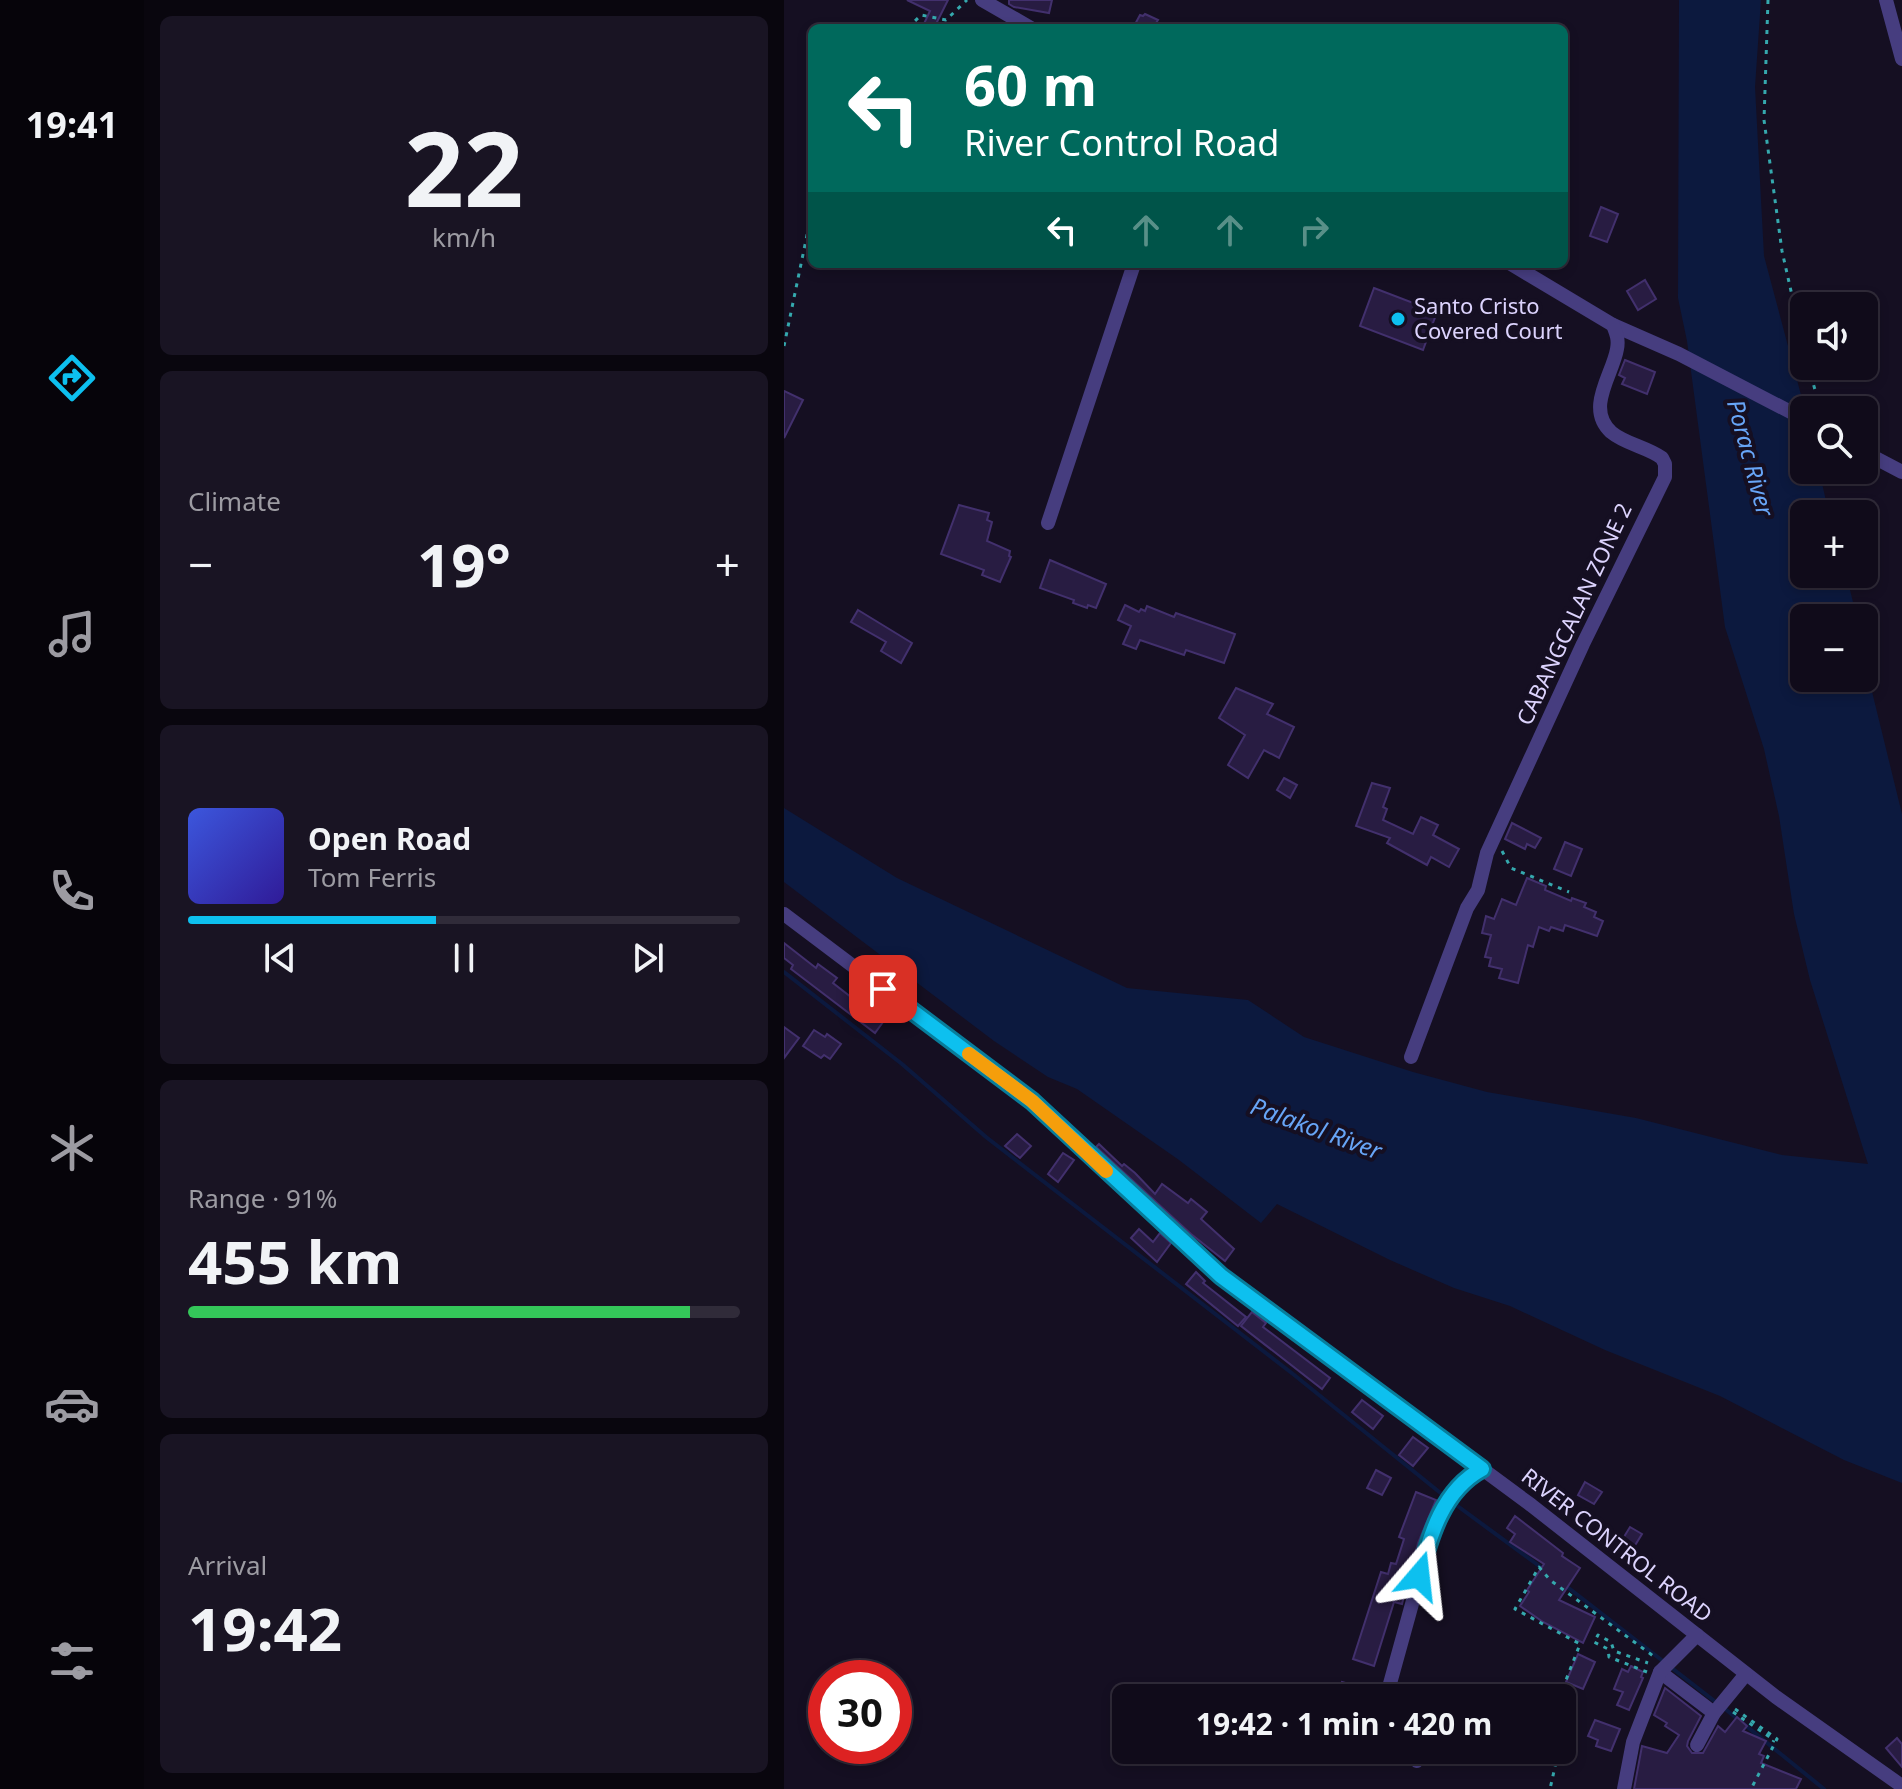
<!DOCTYPE html>
<html lang="en">
<head>
<meta charset="utf-8">
<style>
  :root { --surface:#100b1a; --page:#191423; --text:#f1f3f6; --muted:#9c9ba2; --line:#302b39; --accent:#0dc0ef }
  body { margin:0; font-family:"Noto Sans",sans-serif; background:var(--page); color:var(--text); height:100vh; display:flex; flex-direction:column; font-size:30px; white-space:nowrap }
  * { box-sizing:border-box; margin:0 }
  p { font-size:26px; color:var(--muted) }
  .icon { flex:none; width:44px; height:44px; fill:none; stroke:currentColor; stroke-width:2; stroke-linecap:round; stroke-linejoin:round }
  .map { position:relative; flex:1; overflow:hidden }
  .details { display:flex; flex-direction:column; gap:16px; padding:16px; background:#09060e; width:640px }
  .details>* { flex:none }
  .top-card { position:absolute; left:24px; top:24px; width:760px; height:244px; border-radius:12px; box-shadow:0 4px 12px #0003,0 0 0 2px var(--line); background:#00695c; color:#fff; overflow:hidden }
  .buttons { position:absolute; left:1006px; top:292px; display:grid; gap:16px }
  .buttons a { display:grid; place-items:center; width:88px; height:88px; border-radius:12px; background:var(--surface); box-shadow:0 4px 12px #0003,0 0 0 2px var(--line); font-size:40px }
  .speed { position:absolute; left:24px; top:1660px; display:flex; gap:16px; font-size:40px; font-weight:700; text-align:center }
  .speed>* { display:grid; place-content:center; width:104px; height:104px; border-radius:50%; background:var(--surface); box-shadow:0 4px 12px #0003,0 0 0 2px var(--line); line-height:1 }
  .speed .limit { border:12px solid #d22; background:#fff; color:#111 }
  .pin { position:absolute; display:grid; place-items:center; width:68px; height:68px; color:#fff; margin:-34px; border-radius:16px; box-shadow:0 4px 12px #0006 }
  .me { position:absolute; width:88px; margin:-44px; rotate:17deg; stroke-linejoin:round; filter:drop-shadow(0 0 6px #0008) }
  .turn { display:flex; align-items:center; gap:28px; height:168px; padding:0 24px; font-size:36px }
  .turn .icon { width:104px; height:104px; stroke-width:2.5 }
  .turn b { display:block; font-size:56px; line-height:68px }
  .lanes { display:flex; align-items:center; height:76px; padding:0 24px; background:#0003; justify-content:center; gap:40px; direction:ltr }
  .lanes .off { opacity:.35 }
  .big { font-size:60px; font-weight:700; line-height:1.1 }
  .details .tile { flex:1; display:flex; flex-direction:column; justify-content:center; gap:12px; min-width:0; padding:0 28px; border-radius:12px; background:var(--page) }
  .details .dial { align-items:center; gap:0 }
  .dial b { font-size:104px; line-height:1 }
  .song { display:flex; align-items:center; gap:24px }
  .cover { width:96px; height:96px; border-radius:12px; background:linear-gradient(135deg,hsl(230 70% 55%),hsl(250 70% 35%)) }
  .played { height:8px; border-radius:4px; background:linear-gradient(90deg,var(--accent) 45%,var(--line) 45%) }
  .keys { display:flex; justify-content:space-around; direction:ltr }
  .heat { display:flex; justify-content:space-between; align-items:center; font-size:44px; direction:ltr }
  .charge { height:12px; border-radius:6px; background:linear-gradient(90deg,#34c759 91%,var(--line) 0) }
  .trip { position:absolute; left:328px; top:1684px; width:464px; height:80px; border-radius:12px; background:var(--surface); box-shadow:0 4px 12px #0003,0 0 0 2px var(--line); font-weight:700; line-height:80px; text-align:center }
  main { display:flex; flex:1; min-height:0 }
  .dock { display:flex; flex-direction:column; width:144px; justify-content:space-around; align-items:center; background:#06040a; color:var(--muted) }
  .dock .icon { width:56px; height:56px }
  .dock .on { color:var(--accent) }
  .dock b { font-size:36px; color:var(--text) }
  .map>svg:first-child { display:block }
  .water { fill:#0c193e }
  .lines { fill:none; stroke-linecap:round; stroke-linejoin:round }
  .stream { stroke:#0c193e; stroke-width:4 }
  .building { fill:#281c42; stroke:#42306d; stroke-width:2 }
  .path { stroke:#35a9ae; stroke-width:3; stroke-dasharray:4 6; stroke-linecap:butt }
  .minor { stroke:#463d7f; stroke-width:14 }
  .route-casing { stroke:#087d9b; stroke-width:20 }
  .route { stroke:#0dc0ef; stroke-width:14 }
  .slow { stroke:#f59e0b; stroke-width:14 }
  .poi-dot { fill:#0dc0ef; stroke:#150f22; stroke-width:3 }
  .labels { text-anchor:middle; stroke-width:8; stroke-linejoin:round; paint-order:stroke }
  .poi-label { font-size:22px; fill:#dcd3fd; stroke:#150f22; text-anchor:start }
  .street-label { font-size:22px; fill:#dcd3fd; stroke:#150f22 }
  .water-label { font-size:24px; font-style:italic; fill:#67a5f7; stroke:#150f22 }
</style>
</head>
<body>
<main>
<nav class="dock">
<b>19:41</b>
<svg class="icon on" aria-label="directions" viewBox="0 0 24 24"><path d="M12 3l9 9-9 9-9-9zM9 14v-3h6M13 9l2 2-2 2"/></svg>
<svg class="icon" aria-label="music" viewBox="0 0 24 24"><path d="M9 18V5l10-2v13"/><circle cx="6" cy="18" r="3"/><circle cx="16" cy="16" r="3"/></svg>
<svg class="icon" aria-label="phone" viewBox="0 0 24 24"><path d="M5 4h4l2 5-3 2q2 4 5 5l2-3 5 2v4C11 20 4 13 5 4z"/></svg>
<svg class="icon" aria-label="climate" viewBox="0 0 24 24"><path d="M12 3v18M4 7l16 10M4 17L20 7"/></svg>
<svg class="icon" aria-label="car" viewBox="0 0 24 24"><path d="M5 17H2v-5l4-1 3-4h7l3 4 3 1v5h-3M9 17h6M6 11h13"/><circle cx="7" cy="17" r="2"/><circle cx="17" cy="17" r="2"/></svg>
<svg class="icon" aria-label="filters" viewBox="0 0 24 24"><path d="M4 7h16M4 17h16"/><circle cx="9" cy="7" r="2"/><circle cx="15" cy="17" r="2"/></svg>
</nav>
<section class="details">
<div class="tile dial"><b>22</b><p>km/h</p></div>
<div class="tile"><p>Climate</p>
<div class="heat"><a>−</a><b class="big">19°</b><a>+</a></div>
</div>
<div class="tile">
<div class="song"><i class="cover"></i><div><b>Open Road</b><p>Tom Ferris</p></div></div>
<div class="played"></div>
<div class="keys"><svg class="icon" aria-label="previous" viewBox="0 0 24 24"><path d="M18 5L8 12l10 7zM5 5v14"/></svg><svg class="icon" aria-label="pause" viewBox="0 0 24 24"><path d="M8 5v14M16 5v14"/></svg><svg class="icon" aria-label="next" viewBox="0 0 24 24"><path d="M6 5l10 7-10 7zM19 5v14"/></svg></div>
</div>
<div class="tile"><p>Range · 91%</p><b class="big">455 km</b><div class="charge"></div></div>
<div class="tile"><p>Arrival</p><b class="big">19:42</b></div>
</section>
<div class="map">
<svg width="1118" height="1789" viewBox="0 0 1118 1789">
  <rect width="100%" height="100%" fill="#150f22"/>
  <polygon class="water" points="895,0 977,0 971,87 980,256 1021,410 1020,470 1035,470 1045,514 1020,514 1020,574 1062,574 1073,618 1020,618 1020,678 1080,678 1080,659 1118,814 1118,1483 1060,1460 936,1396 821,1350 726,1306 670,1288 606,1260 493,1204 477,1223 395,1160 293,1089 264,1077 210,1041 0,882 0,808 113,878 343,988 464,1000 520,1037 629,1072 703,1092 852,1118 998,1155 1084,1164 1026,980 1010,914 995,816 980,749 941,627 903,341 894,298"/>
  <g class="lines">
    <g class="stream">
      <polyline points="0,972 118,1064 202,1137 509,1374 664,1499 762,1571"/>
      <polyline points="782,1586 933,1703"/>
      <polyline points="940,1708 1040,1789"/>
    </g>
  </g>
  <g class="building">
    <polygon points="123,0 164,0 150,28 138,28 146,11"/>
    <polygon points="225,0 268,0 265,13 230,7 225,4"/>
    <polygon points="361,14 374,20 372,23 382,28 349,28 356,15 359,16"/>
    <polygon points="817,207 834,214 823,242 806,236"/>
    <polygon points="861,280 872,299 854,310 843,291"/>
    <polygon points="590,288 653,312 639,350 576,326"/>
    <polygon points="841,360 871,372 863,394 838,384 841,378 835,375"/>
    <polygon points="0,391 19,400 0,438"/>
    <polygon points="175,505 205,513 203,520 208,522 203,541 226,551 225,556 227,557 216,582 198,575 200,570 157,554"/>
    <polygon points="266,560 322,584 312,608 304,605 303,608 289,603 290,600 256,588"/>
    <polygon points="341,605 355,612 357,609 361,611 363,606 390,617 392,613 451,634 440,663 402,650 400,655 356,640 352,649 339,644 347,626 334,620"/>
    <polygon points="74,610 128,643 117,663 97,651 102,642 67,622"/>
    <polygon points="452,688 489,704 483,714 510,727 495,758 480,750 464,778 444,765 461,735 435,718"/>
    <polygon points="500,778 513,785 506,798 493,790"/>
    <polygon points="588,783 606,788 599,807 603,809 599,820 629,834 637,817 654,825 649,835 675,849 665,867 647,857 643,865 603,843 606,838 572,826"/>
    <polygon points="728,823 757,838 751,848 743,844 741,849 721,839"/>
    <polygon points="781,842 798,849 787,876 770,869"/>
    <polygon points="743,878 762,886 761,890 787,901 788,898 802,903 800,907 812,912 810,917 819,921 813,936 781,925 779,931 767,927 765,931 755,927 749,947 744,945 734,983 715,978 718,969 705,966 707,958 701,957 707,935 698,933 702,916 710,919 718,899 732,905"/>
    <polygon points="0,943 32,968 34,964 53,978 49,983 99,1022 91,1033 7,969 9,965 0,958"/>
    <polygon points="0,1027 15,1038 0,1058"/>
    <polygon points="30,1030 41,1037 43,1034 57,1044 46,1059 40,1055 37,1058 19,1046"/>
    <polygon points="233,1134 247,1146 236,1158 221,1146"/>
    <polygon points="315,1144 338,1166 340,1164 351,1173 371,1194 378,1184 404,1203 407,1199 423,1212 417,1219 450,1249 441,1261 407,1234 312,1147"/>
    <polygon points="279,1153 290,1160 274,1182 264,1174"/>
    <polygon points="355,1229 369,1242 376,1233 387,1243 373,1262 347,1238"/>
    <polygon points="412,1272 421,1281 419,1283 462,1317 454,1326 402,1284"/>
    <polygon points="468,1312 482,1323 479,1327 546,1378 538,1389 457,1326"/>
    <polygon points="578,1400 599,1416 589,1429 568,1412"/>
    <polygon points="629,1437 644,1448 629,1466 615,1455"/>
    <polygon points="592,1470 607,1478 598,1495 583,1488"/>
    <polygon points="801,1482 818,1492 810,1504 794,1495"/>
    <polygon points="632,1492 652,1500 634,1543 618,1604 610,1602 590,1666 569,1659 597,1572 604,1574 607,1563 612,1564 620,1539 615,1537"/>
    <polygon points="731,1516 779,1553 778,1556 796,1568 775,1600 811,1617 799,1643 759,1622 736,1606 745,1592 743,1590 760,1564 726,1542 731,1534 723,1528"/>
    <polygon points="846,1527 858,1534 847,1552 835,1545"/>
    <polygon points="794,1654 811,1662 799,1689 782,1682"/>
    <polygon points="847,1666 859,1672 857,1677 859,1678 845,1710 833,1705 839,1692 830,1689 838,1669 844,1672"/>
    <polygon points="558,1682 575,1687 572,1698 553,1698"/>
    <polygon points="881,1688 917,1716 904,1741 903,1746 908,1753 919,1753 934,1726 941,1732 953,1717 963,1726 959,1731 982,1741 975,1754 980,1756 977,1763 1017,1779 1012,1789 850,1789 858,1746 883,1753 895,1735 881,1726 883,1723 870,1715"/>
    <polygon points="811,1720 836,1729 827,1751 812,1746 814,1740 804,1736"/>
    <polygon points="1113,1738 1118,1744 1118,1767 1102,1748"/>
  </g>
  <g class="lines">
    <g class="path">
      <polyline points="984,0 980,120 998,251 1020,349"/>
      <polyline points="124,28 137,15 162,20 183,0"/>
      <polyline points="0,346 28,211"/>
      <polyline points="1024,366 1037,410"/>
      <polyline points="718,851 727,868 785,892"/>
      <polyline points="863,1672 825,1657 824,1649 810,1642 814,1635 827,1642 830,1651 864,1663"/>
      <polyline points="775,1698 796,1644 731,1609 755,1567 766,1580 872,1658"/>
      <polyline points="951,1709 993,1739 967,1789"/>
      <polyline points="949,1712 990,1740 989,1742"/>
      <polyline points="760,1750 773,1758 766,1789"/>
    </g>
    <g class="minor">
      <polyline points="198,0 247,28"/>
      <polyline points="1102,0 1118,59"/>
      <polyline points="829,325 895,354 1020,419"/>
      <polyline points="1080,452 1118,472"/>
      <polyline points="264,523 350,264"/>
      <polyline points="0,914 248,1101 437,1276 747,1505 992,1697 1118,1786"/>
      <path d="M 627,1057 L 683,908 L 694,890 L 703,853 L 799,644 L 881,477 L 881,464 L 878,458 C 863,447 841,444 827,432 C 801,408 829,374 833,349 C 835,339 832,333 829,325 L 727,264"/>
      <polyline points="876,1672 930,1713"/>
      <polyline points="602,1698 644,1546 664,1499 683,1477 698,1469"/>
      <polyline points="913,1745 930,1713 962,1674"/>
      <polyline points="633,1761 636,1750"/>
      <polyline points="840,1789 849,1742 876,1672 913,1635"/>
    </g>
  </g>
  <g class="lines">
    <defs>
      <path id="route" d="M 99,989 L 248,1101 L 437,1276 L 698,1469 C 659,1490 646,1535 635,1576"/>
    </defs>
    <use href="#route" class="route-casing"/>
    <use href="#route" class="route"/>
    <polyline class="slow" points="185,1054 248,1101 322,1171"/>
  </g>
  <circle class="poi-dot" cx="614" cy="319" r="8"/>
  <g class="labels">
    <g class="poi-label">
      <text x="630" y="314">Santo Cristo<tspan x="630" dy="25">Covered Court</tspan></text>
    </g>
    <g class="street-label">
      <text transform="translate(790 614) rotate(-65)" y="8">CABANGCALAN ZONE 2</text>
      <text transform="translate(833 1545) rotate(38)" y="8">RIVER CONTROL ROAD</text>
    </g>
    <g class="water-label">
      <text transform="translate(966 458) rotate(75)" y="8">Porac River</text>
      <text transform="translate(532 1129) rotate(20)" y="8">Palakol River</text>
    </g>
  </g>
</svg>
<div class="buttons">
<a><svg class="icon" aria-label="sound" viewBox="0 0 24 24"><path d="M4 9h4l5-4v14l-5-4H4zM17 9q2 3 0 6"/></svg></a>
<a><svg class="icon" aria-label="search" viewBox="0 0 24 24"><circle cx="10" cy="10" r="6"/><path d="M15 15l6 6"/></svg></a>
<a>+</a>
<a>−</a>
</div>
<div class="speed"><div class="limit">30</div></div>
<div class="pin" style="left:99px;top:989px;background:#d93025"><svg class="icon" aria-label="arrive" viewBox="0 0 24 24"><path d="M6 21V4h12l-3 4 3 4H6"/></svg></div>
<svg class="me" style="left:635px;top:1576px" viewBox="-20 -20 40 40"><path d="M0-17L14 15 0 8-14 15z" fill="#0dc0ef" stroke="#fff" stroke-width="4"/></svg>
<div class="trip">19:42 · 1 min · 420 m</div>
<div class="top-card">
<div class="turn"><svg class="icon" aria-label="left" viewBox="0 0 24 24"><path d="M17 20v-9H6M10 6l-5 5 5 5"/></svg><div><b>60 m</b>River Control Road</div></div>
<div class="lanes"><svg class="icon" aria-label="left" viewBox="0 0 24 24"><path d="M17 20v-9H6M10 6l-5 5 5 5"/></svg><svg class="icon off" aria-label="ahead" viewBox="0 0 24 24"><path d="M12 20V5M6 11l6-6 6 6"/></svg><svg class="icon off" aria-label="ahead" viewBox="0 0 24 24"><path d="M12 20V5M6 11l6-6 6 6"/></svg><svg class="icon off" aria-label="right" viewBox="0 0 24 24"><path d="M7 20v-9h11M14 6l5 5-5 5"/></svg></div>
</div>
</div>
</main>
</body>
</html>
